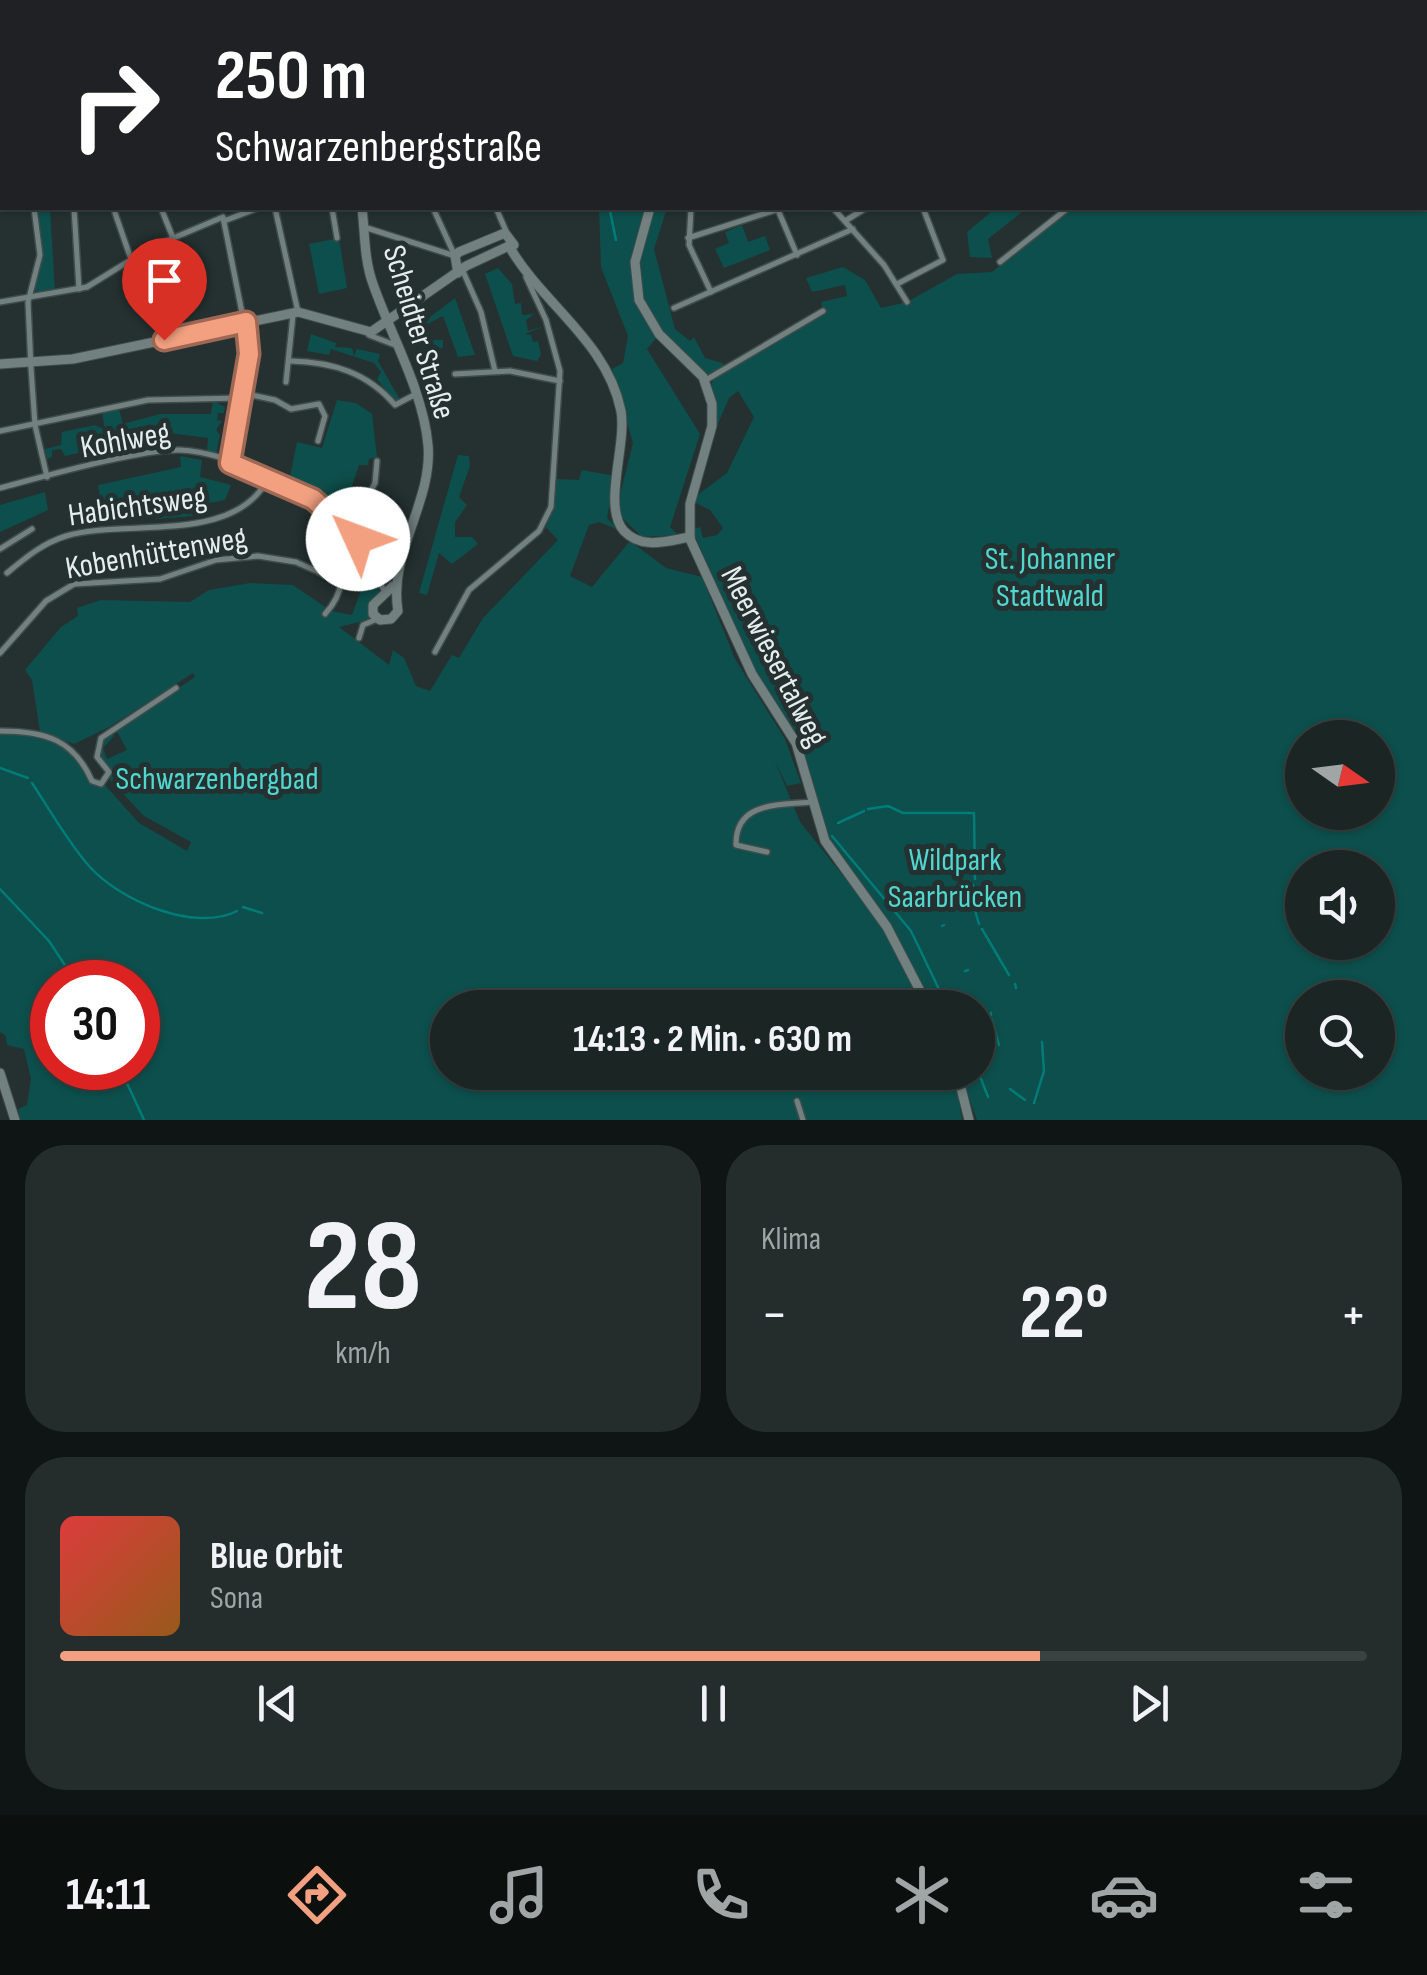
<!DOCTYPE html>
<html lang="de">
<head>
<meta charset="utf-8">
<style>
  :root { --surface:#1b2524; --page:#242d2c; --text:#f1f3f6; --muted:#a0a5a6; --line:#394241; --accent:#f3a081 }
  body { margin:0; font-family:"Sofia Sans Condensed",sans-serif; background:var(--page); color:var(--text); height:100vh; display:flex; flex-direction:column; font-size:38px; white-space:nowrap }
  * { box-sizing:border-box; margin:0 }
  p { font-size:32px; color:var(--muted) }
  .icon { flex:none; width:55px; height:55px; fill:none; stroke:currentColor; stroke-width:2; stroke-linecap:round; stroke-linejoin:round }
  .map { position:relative; height:1120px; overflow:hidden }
  .details { display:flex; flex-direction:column; gap:25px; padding:25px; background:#0f1414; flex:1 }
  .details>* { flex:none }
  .hud { position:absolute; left:0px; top:0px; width:1428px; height:210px; box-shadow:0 2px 8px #0004,0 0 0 2px var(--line); background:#202124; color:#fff; overflow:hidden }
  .needle { width:65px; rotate:104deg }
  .tools { position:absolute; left:1285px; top:720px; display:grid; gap:20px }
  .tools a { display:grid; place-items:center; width:110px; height:110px; border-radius:50%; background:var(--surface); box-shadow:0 2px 8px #0004,0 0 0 2px var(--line); font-size:50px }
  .speed { position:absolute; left:30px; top:960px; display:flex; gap:20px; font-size:50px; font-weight:700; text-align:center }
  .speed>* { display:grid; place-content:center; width:130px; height:130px; border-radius:50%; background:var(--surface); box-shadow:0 2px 8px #0004,0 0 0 2px var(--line); line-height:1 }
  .speed .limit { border:15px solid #d22; background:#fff; color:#111 }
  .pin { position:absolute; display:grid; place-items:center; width:85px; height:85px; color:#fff; margin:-102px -42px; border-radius:50% 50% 50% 0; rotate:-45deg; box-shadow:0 0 10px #0007 }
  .pin .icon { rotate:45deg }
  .me { position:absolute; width:110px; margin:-55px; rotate:313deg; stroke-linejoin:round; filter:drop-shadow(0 0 8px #0008) }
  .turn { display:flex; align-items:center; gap:35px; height:210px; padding:0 50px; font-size:45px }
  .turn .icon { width:130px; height:130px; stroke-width:2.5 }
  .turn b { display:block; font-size:70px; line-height:85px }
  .big { font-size:75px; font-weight:700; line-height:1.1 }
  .details .widget { flex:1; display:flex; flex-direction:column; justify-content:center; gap:15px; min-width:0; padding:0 35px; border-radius:40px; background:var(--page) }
  .details .dial { align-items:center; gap:0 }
  .dial b { font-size:130px; line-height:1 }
  .song { display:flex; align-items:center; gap:30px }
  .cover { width:120px; height:120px; border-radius:15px; background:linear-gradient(135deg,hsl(0 70% 55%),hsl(30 70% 35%)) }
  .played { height:10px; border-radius:5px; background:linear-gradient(90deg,var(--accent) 75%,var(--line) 75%) }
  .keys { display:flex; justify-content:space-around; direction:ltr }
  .heat { display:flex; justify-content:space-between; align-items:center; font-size:55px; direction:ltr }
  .details .tiles { flex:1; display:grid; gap:25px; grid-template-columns:1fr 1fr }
  .widget:last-child { grid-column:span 2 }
  .trip { position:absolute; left:430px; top:990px; width:565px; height:100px; border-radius:50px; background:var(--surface); box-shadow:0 2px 8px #0004,0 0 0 2px var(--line); font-weight:700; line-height:100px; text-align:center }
  .menu { display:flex; height:160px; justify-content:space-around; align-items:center; background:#0b0f0e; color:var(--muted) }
  .menu .icon { width:70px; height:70px }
  .menu .on { color:var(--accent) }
  .menu b { font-size:45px; color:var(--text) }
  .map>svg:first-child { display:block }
  .green { fill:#0d4f4c; fill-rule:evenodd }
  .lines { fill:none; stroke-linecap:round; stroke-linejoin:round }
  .stream { stroke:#007c78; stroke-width:2.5 }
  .street-casing { stroke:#404c4b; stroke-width:8 }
  .secondary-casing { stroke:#404c4b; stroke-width:11 }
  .highway-casing { stroke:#404c4b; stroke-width:15 }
  .street { stroke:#728180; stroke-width:5 }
  .secondary { stroke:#728180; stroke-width:9 }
  .highway { stroke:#4eb7b1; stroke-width:12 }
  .rail-casing { stroke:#a9b2b2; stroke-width:6 }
  .rail { stroke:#243130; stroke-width:2.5; stroke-dasharray:8; stroke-linecap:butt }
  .route-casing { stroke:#9e6854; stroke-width:25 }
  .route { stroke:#f3a081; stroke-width:18 }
  .labels { text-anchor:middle; stroke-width:10; stroke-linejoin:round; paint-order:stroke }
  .street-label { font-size:32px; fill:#e5eded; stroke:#243130 }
  .park-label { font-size:32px; fill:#51d7d0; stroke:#243130 }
</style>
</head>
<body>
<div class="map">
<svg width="1427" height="1120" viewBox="0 0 1427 1120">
  <rect width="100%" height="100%" fill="#243130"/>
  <g class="green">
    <path d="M 1385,0 L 1427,0 L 1427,1120 L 977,1120 L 960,1073 L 978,1072 L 978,1008 L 932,1007 L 828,841 L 799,741 L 761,684 L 695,536 L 693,529 L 700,527 L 703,538 L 717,535 L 723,528 L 710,510 L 694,502 L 696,496 L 727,473 L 754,417 L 738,391 L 729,398 L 711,440 L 716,410 L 711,385 L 715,377 C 703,373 692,359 680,349 C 628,304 636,269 652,208 L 667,208 L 654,249 L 675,329 L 690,341 L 694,337 L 705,358 L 722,363 L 727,370 L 823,314 L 821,302 L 847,296 L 845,285 L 812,292 L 806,278 L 843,267 L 865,280 L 881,308 L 907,302 L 957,274 L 992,272 L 1072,208 L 1425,208 L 1425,2 ZM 1302,738 L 1378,738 L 1378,812 L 1302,812 ZM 1302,868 L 1378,868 L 1378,942 L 1302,942 ZM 1302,998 L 1378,998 L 1378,1072 L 1302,1072 Z"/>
    <polygon points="36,208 50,208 55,291 37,293 35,289 43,257"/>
    <path d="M 599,208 L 647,208 C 636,256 623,294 658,336 L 647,349 L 700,434 L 670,527 L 678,535 L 642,537 L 621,517 L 619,499 L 633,443 L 612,369 L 623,363 L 628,336 L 601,267 Z"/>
    <polygon points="996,208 1027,208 988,239 992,258 970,257 967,232"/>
    <polygon points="742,225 748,242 765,236 770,250 724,268 715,249 729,243 725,232"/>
    <polygon points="339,238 347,288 319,294 309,244"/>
    <polygon points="498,268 512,284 515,304 521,303 522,315 534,314 526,320 528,331 545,326 525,334 531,335 533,342 538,341 541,355 537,361 513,356 485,274"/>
    <polygon points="455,298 475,355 458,357 443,316 425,325 430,340 443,340 443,347 438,350 440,375 431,378 416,328"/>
    <polygon points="311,334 336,343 335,347 352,348 354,356 357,349 380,354 378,361 400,400 395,403 377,379 381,372 374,363 331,349 329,355 307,351"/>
    <polygon points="337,400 356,403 372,414 377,457 369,459 368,465 359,465 348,498 336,495 332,507 289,481 297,442 322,448"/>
    <polygon points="213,401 225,407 224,413 218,413 217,420 222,421 216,430 220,435 216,455 207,453 208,438 169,433 65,456 61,449 52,450 52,457 47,459 45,449 61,445 62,432 95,425 105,430 102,412 119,409 123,424 160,414 211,414"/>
    <polygon points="458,455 469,456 470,466 459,497 467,505 455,522 455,537 472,537 478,544 452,564 439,553 427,595 419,593"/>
    <polygon points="180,456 202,460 200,477 231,485 225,500 194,506 195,496 185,489 169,501 180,515 189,510 193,516 156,519 155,511 128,514 126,500 112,502 112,511 103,517 98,485 181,467"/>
    <path d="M 582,470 L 615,476 L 607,518 L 619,530 L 599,522 L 589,525 L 570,576 L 592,587 L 630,541 L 666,568 L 702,577 L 735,659 L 785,739 L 801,783 L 787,786 L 774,759 L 800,822 L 885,928 L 926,1007 L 448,1008 L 448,1072 L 954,1073 L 962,1120 L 20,1120 L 18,1109 L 27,1105 L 31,1079 L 24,1049 L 7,1045 L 6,1036 L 0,1032 L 0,734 C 50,735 68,741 91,783 L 105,785 L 139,823 L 187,851 L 191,842 L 144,816 L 110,780 L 110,770 L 99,756 L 100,743 L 111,732 L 114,736 L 103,748 L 107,759 L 127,750 L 116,730 L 195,677 L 193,673 L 109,727 L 74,744 L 40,732 L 32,680 L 25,670 L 61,627 L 78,616 L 77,608 L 101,600 L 190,602 L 209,590 L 250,583 L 293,585 L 331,611 L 352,615 L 361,590 L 351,537 L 379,591 L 368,620 L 339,627 L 389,665 L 393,650 L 404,658 L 416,686 L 430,691 L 452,655 L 459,658 L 483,618 L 558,540 L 546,527 L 554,508 L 557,479 L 579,480 ZM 52,982 L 138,982 L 138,1068 L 52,1068 Z"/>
    <polygon points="45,492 48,510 0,532 0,505"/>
  </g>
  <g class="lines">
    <g class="stream">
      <polyline points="610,211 616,240"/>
      <polyline points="0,768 28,778"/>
      <path d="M 32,783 C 50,810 67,841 89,866 C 119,900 194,933 237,911"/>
      <polyline points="868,809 888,806 903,813 974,813 975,879"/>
      <polyline points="838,823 864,811"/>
      <polyline points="832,836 911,931 948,1008"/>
      <polyline points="0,889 49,941 76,982"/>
      <polyline points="972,896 973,885"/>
      <polyline points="972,900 979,924"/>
      <polyline points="243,907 262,913"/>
      <polyline points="942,926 944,925"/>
      <polyline points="982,929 1009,975"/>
      <polyline points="965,971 968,970"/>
      <polyline points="1015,984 1016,988"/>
      <polyline points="991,1013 991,1015"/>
      <polyline points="985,1016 987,1015"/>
      <polyline points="992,1019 999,1045"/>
      <polyline points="992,1042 994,1042"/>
      <polyline points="120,1068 144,1120"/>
      <polyline points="978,1071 988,1097"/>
      <polyline points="1010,1089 1025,1100"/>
      <polyline points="1034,1103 1044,1071 1042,1042"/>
    </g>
    <defs>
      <g id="street">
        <polyline points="402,0 402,2"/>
        <polyline points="502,0 503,2"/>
        <polyline points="600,0 602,2"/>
        <polyline points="660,0 662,2"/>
        <polyline points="765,0 766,2"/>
        <polyline points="887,0 895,0"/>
        <polyline points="952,0 973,0"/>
        <polyline points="255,2 257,0"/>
        <polyline points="288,2 289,0"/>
        <polyline points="467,2 468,0"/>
        <polyline points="739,2 743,0"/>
        <polyline points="851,2 856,0"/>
        <polyline points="1173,2 1174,0"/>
        <polyline points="0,173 2,175"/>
        <polyline points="34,208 40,255 28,302 31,368 35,425 47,477"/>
        <polyline points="74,208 79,289"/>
        <polyline points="161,208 173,238"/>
        <polyline points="275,208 298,312"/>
        <polyline points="332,208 337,238"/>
        <polyline points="433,208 455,256"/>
        <polyline points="496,208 506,231"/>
        <polyline points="691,208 689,245 711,292"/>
        <polyline points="833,208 884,265 907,302"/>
        <polyline points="778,210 797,255"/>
        <polyline points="115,213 131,259"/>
        <polyline points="224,221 258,208"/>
        <polyline points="845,221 866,208"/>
        <polyline points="364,227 455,256"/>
        <polyline points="688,238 782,208"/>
        <polyline points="1000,262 1068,208"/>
        <polyline points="462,269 481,312 495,371"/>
        <polyline points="897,284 943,260 923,208"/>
        <polyline points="0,302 87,287 150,248 223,217 249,348 230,463"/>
        <polyline points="674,308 853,229"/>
        <polyline points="369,335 395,345"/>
        <path d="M 291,361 C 333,362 368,373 395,405 L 416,394"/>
        <polyline points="455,374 510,371 560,381"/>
        <polyline points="706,380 823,311"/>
        <polyline points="286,382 293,315"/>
        <polyline points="242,393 275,400 291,409 319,404 325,416 318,441"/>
        <polyline points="0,431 148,400 241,398"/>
        <path d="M 0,488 C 42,477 140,449 180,450 C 229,452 319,492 351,529 C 366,546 372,571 384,590"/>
        <polyline points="351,529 375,483 377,461"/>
        <polyline points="0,549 32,529"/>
        <path d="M 7,573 C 25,558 43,543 66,536 C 127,518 235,546 269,477"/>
        <path d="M 325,614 C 362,574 321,549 334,514"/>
        <polyline points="359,638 363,625 377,619"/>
        <polyline points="435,652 469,590 539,531 551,507 560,371 546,320 526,277"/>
        <polyline points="0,653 46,601 74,584 160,579 216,560 258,556 296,562 341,582"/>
        <path d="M 0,731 C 46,731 74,740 92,781 L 101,784 L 109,772 L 97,757 L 101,738 L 176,688"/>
        <path d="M 767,852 L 736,845 C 735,801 781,805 812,802"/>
        <polyline points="797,1101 803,1120"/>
      </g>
      <g id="secondary">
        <polyline points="326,0 326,2"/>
        <polyline points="559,0 559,2"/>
        <polyline points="1202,0 1208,2"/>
        <polyline points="1245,2 1245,0"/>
        <polyline points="1283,2 1288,0"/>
        <path d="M 362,208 C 365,233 364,260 373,284 C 391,336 423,390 428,445 C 433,502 388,553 398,611 L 391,619 L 380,620 L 373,614 L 373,605 L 393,586"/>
        <polyline points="650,208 635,262 639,300 659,334 703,377 712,404 712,426 690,504 690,539 752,674 796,743 825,841 887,927 929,1008"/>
        <path d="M 509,246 C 542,304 607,341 621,411 C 627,445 602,507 624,531 C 642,550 667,541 690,537"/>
        <polyline points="458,273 455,256 459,252 505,233 514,245"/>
        <polyline points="0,364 73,359 298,312 371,332 466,266 513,244"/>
        <polyline points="957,1072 969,1120"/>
        <polyline points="0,1073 15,1120"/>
      </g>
      <g id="highway">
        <polyline points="1191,0 1193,2"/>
        <polyline points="1370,2 1372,0"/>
      </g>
    </defs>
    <use href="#street" class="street-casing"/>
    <use href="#secondary" class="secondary-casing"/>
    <use href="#highway" class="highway-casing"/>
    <use href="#street" class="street"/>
    <use href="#secondary" class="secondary"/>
    <use href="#highway" class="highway"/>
    <defs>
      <g id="rail">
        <polyline points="200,2 206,0"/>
        <polyline points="0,69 2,69"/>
      </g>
    </defs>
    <use href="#rail" class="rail-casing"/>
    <use href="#rail" class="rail"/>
  </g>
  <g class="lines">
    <defs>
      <polyline id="route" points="164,340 246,322 249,354 230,463 313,499 358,539"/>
    </defs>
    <use href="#route" class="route-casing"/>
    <use href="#route" class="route"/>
  </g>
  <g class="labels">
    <g class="street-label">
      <text transform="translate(420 332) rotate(73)" y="11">Scheidter Straße</text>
      <text transform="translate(125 439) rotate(-10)" y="11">Kohlweg</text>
      <text transform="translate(137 505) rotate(-8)" y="11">Habichtsweg</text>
      <text transform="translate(156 552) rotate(-10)" y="11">Kobenhüttenweg</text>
      <text transform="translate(775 656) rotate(63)" y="11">Meerwiesertalweg</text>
    </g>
    <g class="park-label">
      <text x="1050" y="569">St. Johanner<tspan x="1050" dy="37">Stadtwald</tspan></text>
      <text x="217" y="789">Schwarzenbergbad</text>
      <text x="955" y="870">Wildpark<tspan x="955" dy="37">Saarbrücken</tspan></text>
    </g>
  </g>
</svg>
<div class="tools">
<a><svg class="needle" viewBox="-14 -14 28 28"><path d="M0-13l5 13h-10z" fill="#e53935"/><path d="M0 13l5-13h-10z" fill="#a0a5a6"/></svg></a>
<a><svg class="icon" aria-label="sound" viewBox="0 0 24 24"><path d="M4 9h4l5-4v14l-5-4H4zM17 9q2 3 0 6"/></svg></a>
<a><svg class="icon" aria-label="search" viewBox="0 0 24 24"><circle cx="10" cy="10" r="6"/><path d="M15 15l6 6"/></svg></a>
</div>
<div class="speed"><div class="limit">30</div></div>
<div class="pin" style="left:164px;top:340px;background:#d93025"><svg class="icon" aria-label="arrive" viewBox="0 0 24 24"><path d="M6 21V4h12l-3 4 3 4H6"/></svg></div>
<svg class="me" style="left:358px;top:539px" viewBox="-20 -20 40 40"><circle r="19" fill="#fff"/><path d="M0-13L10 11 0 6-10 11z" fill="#f3a081"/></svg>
<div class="trip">14:13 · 2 Min. · 630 m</div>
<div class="hud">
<div class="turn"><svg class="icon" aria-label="right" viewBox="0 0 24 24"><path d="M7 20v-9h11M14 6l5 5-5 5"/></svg><div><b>250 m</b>Schwarzenbergstraße</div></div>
</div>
</div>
<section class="details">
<div class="tiles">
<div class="widget dial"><b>28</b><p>km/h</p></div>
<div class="widget"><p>Klima</p>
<div class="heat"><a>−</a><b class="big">22°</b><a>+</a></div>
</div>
<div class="widget">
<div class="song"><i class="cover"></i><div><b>Blue Orbit</b><p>Sona</p></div></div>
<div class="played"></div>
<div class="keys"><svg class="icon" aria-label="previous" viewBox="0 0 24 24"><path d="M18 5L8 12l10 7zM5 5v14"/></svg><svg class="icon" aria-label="pause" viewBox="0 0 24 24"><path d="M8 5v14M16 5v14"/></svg><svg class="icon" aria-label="next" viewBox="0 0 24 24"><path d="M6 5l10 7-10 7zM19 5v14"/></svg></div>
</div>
</div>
</section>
<nav class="menu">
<b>14:11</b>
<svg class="icon on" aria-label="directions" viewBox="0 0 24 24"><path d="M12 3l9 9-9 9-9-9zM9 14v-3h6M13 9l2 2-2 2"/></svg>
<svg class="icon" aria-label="music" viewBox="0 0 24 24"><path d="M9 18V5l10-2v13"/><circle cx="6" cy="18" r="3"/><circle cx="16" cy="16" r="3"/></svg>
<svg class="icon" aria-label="phone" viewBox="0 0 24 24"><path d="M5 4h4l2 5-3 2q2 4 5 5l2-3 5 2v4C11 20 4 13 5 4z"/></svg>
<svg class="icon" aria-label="climate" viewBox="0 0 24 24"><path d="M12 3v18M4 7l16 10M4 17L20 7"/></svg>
<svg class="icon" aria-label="car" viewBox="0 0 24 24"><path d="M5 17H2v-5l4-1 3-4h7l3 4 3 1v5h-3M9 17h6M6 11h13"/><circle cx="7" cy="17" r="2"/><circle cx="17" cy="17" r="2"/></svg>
<svg class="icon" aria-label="filters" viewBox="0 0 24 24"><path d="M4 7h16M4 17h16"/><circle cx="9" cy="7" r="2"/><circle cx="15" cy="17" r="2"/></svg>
</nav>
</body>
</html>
